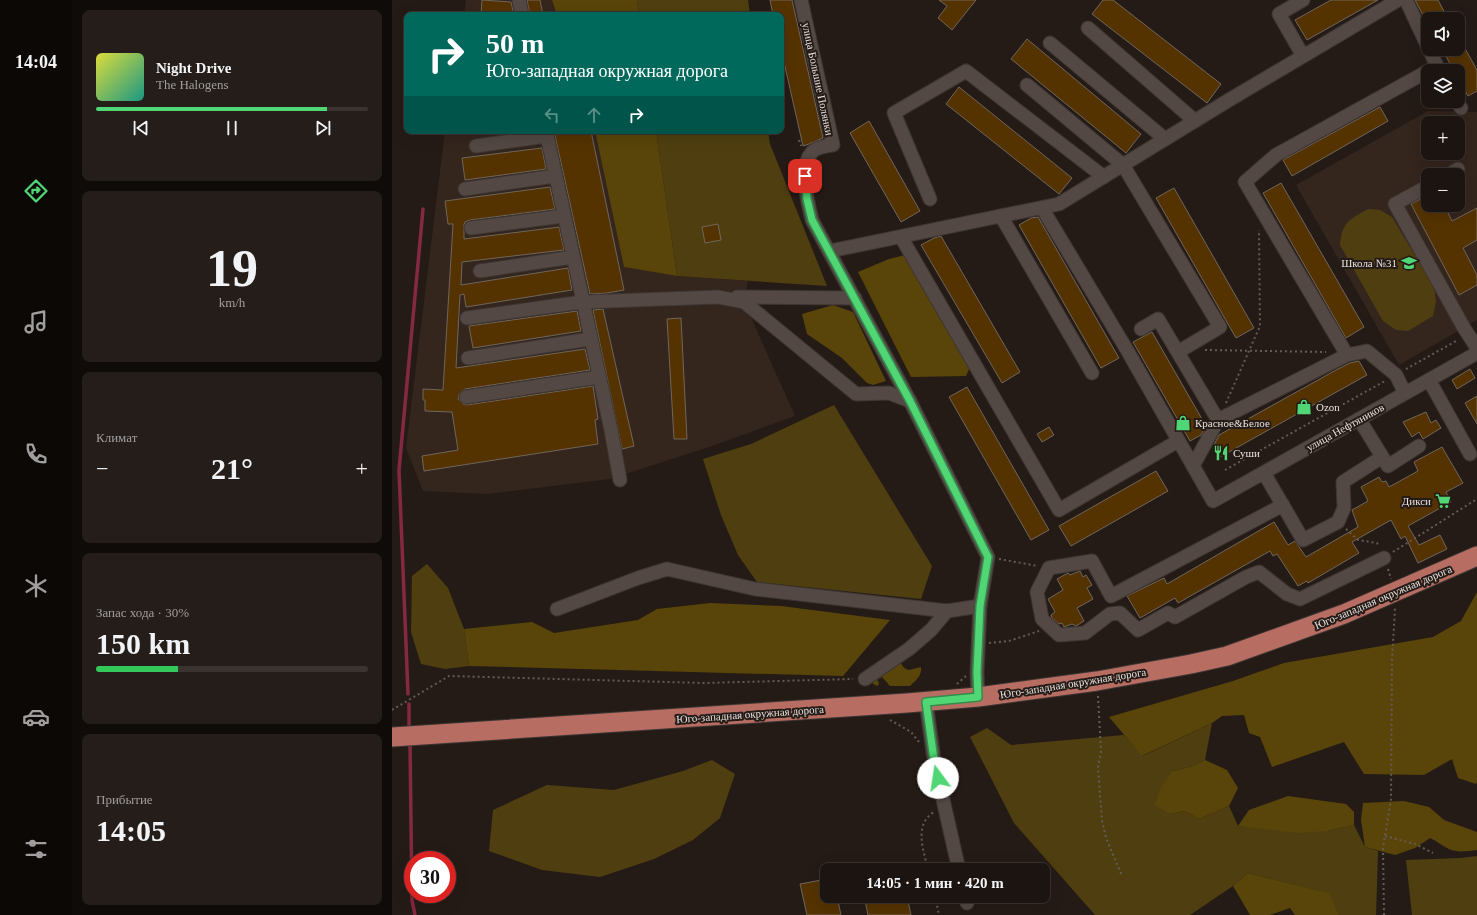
<!DOCTYPE html>
<html lang="ru">
<head>
<meta charset="utf-8">
<style>
  :root { --surface:#1c1410; --page:#251d19; --text:#f1f3f6; --muted:#a09e9f; --line:#3a3330; --accent:#50d674 }
  body { margin:0; font-family:Georgia,serif; background:var(--page); color:var(--text); height:100vh; display:flex; flex-direction:column; font-size:15px; white-space:nowrap }
  * { box-sizing:border-box; margin:0 }
  p { font-size:13px; color:var(--muted) }
  .icon { flex:none; width:22px; height:22px; fill:none; stroke:currentColor; stroke-width:2; stroke-linecap:round; stroke-linejoin:round }
  .map { position:relative; flex:1; overflow:hidden }
  .drawer { display:flex; flex-direction:column; gap:10px; padding:10px; background:#0f0b09; width:320px }
  .drawer>* { flex:none }
  .hud { position:absolute; left:12px; top:12px; width:380px; height:122px; border-radius:8px; box-shadow:0 4px 16px #0002,0 0 0 1px var(--line); background:#00695c; color:#fff; overflow:hidden }
  .controls { position:absolute; left:1029px; top:12px; display:grid; gap:8px }
  .controls a { display:grid; place-items:center; width:44px; height:44px; border-radius:8px; background:var(--surface); box-shadow:0 4px 16px #0002,0 0 0 1px var(--line); font-size:20px }
  .speed { position:absolute; left:12px; top:851px; display:flex; gap:8px; font-size:20px; font-weight:700; text-align:center }
  .speed>* { display:grid; place-content:center; width:52px; height:52px; border-radius:50%; background:var(--surface); box-shadow:0 4px 16px #0002,0 0 0 1px var(--line); line-height:1 }
  .speed .limit { border:6px solid #d22; background:#fff; color:#111 }
  .pin { position:absolute; display:grid; place-items:center; width:34px; height:34px; color:#fff; margin:-17px; border-radius:8px; box-shadow:0 2px 6px #0006 }
  .me { position:absolute; width:44px; margin:-22px; rotate:346deg; stroke-linejoin:round; filter:drop-shadow(0 0 3px #0008) }
  .turn { display:flex; align-items:center; gap:14px; height:84px; padding:0 16px; font-size:18px }
  .turn .icon { width:52px; height:52px; stroke-width:2.5 }
  .turn b { display:block; font-size:28px; line-height:34px }
  .lanes { display:flex; align-items:center; height:38px; padding:0 16px; background:#0003; justify-content:center; gap:20px; direction:ltr }
  .lanes .off { opacity:.35 }
  .big { font-size:30px; font-weight:600; line-height:1.1 }
  .drawer .tile { flex:1; display:flex; flex-direction:column; justify-content:center; gap:6px; min-width:0; padding:0 14px; border-radius:8px; background:var(--page) }
  .drawer .dial { align-items:center; gap:0 }
  .dial b { font-size:52px; line-height:1 }
  .song { display:flex; align-items:center; gap:12px }
  .cover { width:48px; height:48px; border-radius:6px; background:linear-gradient(135deg,hsl(60 70% 55%),hsl(170 70% 35%)) }
  .played { height:4px; border-radius:2px; background:linear-gradient(90deg,var(--accent) 85%,var(--line) 85%) }
  .keys { display:flex; justify-content:space-around; direction:ltr }
  .heat { display:flex; justify-content:space-between; align-items:center; font-size:22px; direction:ltr }
  .charge { height:6px; border-radius:3px; background:linear-gradient(90deg,#34c759 30%,var(--line) 0) }
  .trip { position:absolute; left:428px; top:863px; width:230px; height:40px; border-radius:8px; background:var(--surface); box-shadow:0 4px 16px #0002,0 0 0 1px var(--line); font-weight:600; line-height:40px; text-align:center }
  main { display:flex; flex:1; min-height:0 }
  .dock { display:flex; flex-direction:column; width:72px; justify-content:space-around; align-items:center; background:#0b0806; color:var(--muted) }
  .dock .icon { width:28px; height:28px }
  .dock .selected { color:var(--accent) }
  .dock b { font-size:18px; color:var(--text) }
  .map>svg:first-child { display:block }
  .built { fill:#34251d; fill-rule:evenodd }
  .green { fill:#4f3f10 }
  .forest { fill:#594509 }
  .lines { fill:none; stroke-linecap:round; stroke-linejoin:round }
  .stream { stroke:#852841; stroke-width:3.5 }
  .building { fill:#553301; stroke:#6f665d }
  .minor-casing { stroke:#3d3633; stroke-width:15 }
  .highway-casing { stroke:#3d3633; stroke-width:21 }
  .path { stroke:#645b57; stroke-width:2; stroke-dasharray:2 3; stroke-linecap:butt }
  .minor { stroke:#534843; stroke-width:13 }
  .highway { stroke:#b86d63; stroke-width:19 }
  .route-casing { stroke:#348b4b; stroke-width:10 }
  .route { stroke:#50d674; stroke-width:7 }
  .labels { text-anchor:middle; stroke-width:4; stroke-linejoin:round; paint-order:stroke }
  .street-label { font-size:11px; fill:#e8e1de; stroke:#251b16 }
  .poi-label { font-size:11px; fill:#e8e1de; stroke:#251b16; text-anchor:start }
</style>
</head>
<body>
<main>
<nav class="dock">
<b>14:04</b>
<svg class="icon selected" aria-label="directions" viewBox="0 0 24 24"><path d="M12 3l9 9-9 9-9-9zM9 14v-3h6M13 9l2 2-2 2"/></svg>
<svg class="icon" aria-label="music" viewBox="0 0 24 24"><path d="M9 18V5l10-2v13"/><circle cx="6" cy="18" r="3"/><circle cx="16" cy="16" r="3"/></svg>
<svg class="icon" aria-label="phone" viewBox="0 0 24 24"><path d="M5 4h4l2 5-3 2q2 4 5 5l2-3 5 2v4C11 20 4 13 5 4z"/></svg>
<svg class="icon" aria-label="climate" viewBox="0 0 24 24"><path d="M12 3v18M4 7l16 10M4 17L20 7"/></svg>
<svg class="icon" aria-label="car" viewBox="0 0 24 24"><path d="M5 17H2v-5l4-1 3-4h7l3 4 3 1v5h-3M9 17h6M6 11h13"/><circle cx="7" cy="17" r="2"/><circle cx="17" cy="17" r="2"/></svg>
<svg class="icon" aria-label="filters" viewBox="0 0 24 24"><path d="M4 7h16M4 17h16"/><circle cx="9" cy="7" r="2"/><circle cx="15" cy="17" r="2"/></svg>
</nav>
<section class="drawer">
<div class="tile">
<div class="song"><i class="cover"></i><div><b>Night Drive</b><p>The Halogens</p></div></div>
<div class="played"></div>
<div class="keys"><svg class="icon" aria-label="previous" viewBox="0 0 24 24"><path d="M18 5L8 12l10 7zM5 5v14"/></svg><svg class="icon" aria-label="pause" viewBox="0 0 24 24"><path d="M8 5v14M16 5v14"/></svg><svg class="icon" aria-label="next" viewBox="0 0 24 24"><path d="M6 5l10 7-10 7zM19 5v14"/></svg></div>
</div>
<div class="tile dial"><b>19</b><p>km/h</p></div>
<div class="tile"><p>Климат</p>
<div class="heat"><a>−</a><b class="big">21°</b><a>+</a></div>
</div>
<div class="tile"><p>Запас хода · 30%</p><b class="big">150 km</b><div class="charge"></div></div>
<div class="tile"><p>Прибытие</p><b class="big">14:05</b></div>
</section>
<div class="map">
<svg width="1085" height="915" viewBox="0 0 1085 915">
  <rect width="100%" height="100%" fill="#251b16"/>
  <g class="built">
    <polygon points="74,0 160,0 165,15 72,15"/>
    <path d="M 1036,111 L 1085,112 L 1085,320 L 1007,365 L 904,185 ZM 1036,123 L 1066,123 L 1066,153 L 1036,153 ZM 1036,175 L 1066,175 L 1066,205 L 1036,205 Z"/>
    <polygon points="53,131 203,131 232,267 285,276 356,281 352,302 403,416 317,447 218,479 95,494 31,491 14,448"/>
  </g>
  <g class="green">
    <polygon points="245,0 356,0 358,15 247,15"/>
    <polygon points="264,131 376,131 378,144 435,286 285,276"/>
    <path d="M 976,209 L 988,210 L 1000,217 L 1042,287 L 1044,301 L 1041,316 L 1016,331 L 1004,330 L 991,321 L 948,245 C 950,222 957,220 976,209 Z"/>
    <polygon points="442,405 540,566 529,599 365,582 346,555 329,515 311,459 359,444"/>
    <polygon points="35,564 56,588 72,629 77,666 53,669 29,664 19,632 20,576"/>
    <polygon points="820,723 813,760 801,766 781,771 778,814 793,811 807,819 837,806 846,826 935,831 962,825 973,847 986,851 984,915 947,915 936,893 856,873 841,886 798,915 703,915 622,823 578,737 595,728 619,745 732,735 751,756"/>
    <polygon points="320,760 343,774 328,818 301,840 262,859 208,877 150,870 97,851 101,810 155,785 222,790 291,771"/>
    <polygon points="1085,856 1085,915 1020,915 1014,860 1068,858"/>
  </g>
  <g class="forest">
    <polygon points="160,0 245,0 247,15 165,15"/>
    <polygon points="203,131 264,131 285,276 232,267"/>
    <polygon points="513,255 578,367 574,376 519,377 466,272 497,259"/>
    <polygon points="441,305 461,312 494,381 481,385 475,383 450,358 415,334 410,314"/>
    <polygon points="1085,592 1085,782 1084,784 1066,778 1060,759 1032,775 972,774 952,742 880,767 868,737 857,733 852,715 830,716 820,723 750,756 717,717 841,681 892,663 1041,637 1069,621"/>
    <polygon points="318,603 389,606 498,620 451,676 77,666 72,629 140,622 162,633 246,620 265,609"/>
    <path d="M 508,662 L 512,668 L 517,670 L 529,667 C 530,676 524,680 518,686 L 498,686 L 490,677 L 485,680 L 487,683 L 486,686 L 481,684 L 480,681 Z"/>
    <polygon points="813,760 835,770 846,788 837,806 807,819 793,811 778,814 763,805 768,789 781,771 801,766"/>
    <polygon points="896,796 954,804 962,812 962,825 935,831 906,833 846,826 857,810"/>
    <path d="M 1012,801 L 1037,807 L 1052,820 L 1085,832 L 1085,850 C 1076,851 1065,853 1057,849 C 1050,846 1045,841 1038,838 L 1023,848 L 1003,855 L 973,847 L 969,820 L 971,803 Z"/>
    <polygon points="856,873 937,893 947,915 903,915 898,908 878,915 858,915 841,886"/>
  </g>
  <g class="lines">
    <g class="stream">
      <polyline points="16,694 7,470 31,209"/>
      <polyline points="17,704 17,730"/>
      <polyline points="18,742 20,900 23,915"/>
    </g>
  </g>
  <g class="building">
    <polygon points="90,0 119,2 122,15 89,15"/>
    <polygon points="135,0 148,0 151,15 138,15"/>
    <polygon points="378,0 400,0 431,138 417,144 411,146 389,49 389,15 381,15"/>
    <polygon points="547,0 584,0 560,30 546,18 555,6"/>
    <polygon points="711,0 721,0 829,84 815,103 700,14"/>
    <polygon points="939,0 986,0 915,40 903,20"/>
    <polygon points="1023,0 1046,0 1056,19 1033,19"/>
    <polygon points="1066,36 1085,70 1085,91 1076,96 1066,78 1066,71 1062,71 1050,49 1066,49"/>
    <polygon points="635,39 749,134 734,153 619,59"/>
    <polygon points="567,87 680,178 667,194 554,104"/>
    <polygon points="988,107 996,121 900,176 891,160"/>
    <polygon points="477,121 528,211 509,222 458,133"/>
    <polygon points="162,131 199,131 232,290 215,293 198,294"/>
    <polygon points="150,148 154,169 73,180 70,158"/>
    <polygon points="889,183 972,327 954,338 871,193"/>
    <polygon points="158,187 163,209 78,220 73,222 72,225 72,239 167,227 172,250 70,262 69,285 176,268 180,290 74,307 72,294 68,295 64,368 193,349 198,370 73,389 67,394 66,399 71,404 75,405 201,386 206,419 203,420 206,444 32,471 30,456 66,450 60,412 33,411 33,400 31,400 31,389 51,390 61,224 56,224 53,201"/>
    <polygon points="782,188 862,328 844,338 764,198"/>
    <polygon points="1036,195 1036,205 1052,205 1060,221 1085,208 1085,240 1071,248 1085,275 1085,285 1067,295 1019,204"/>
    <polygon points="646,217 727,358 709,368 627,225 639,218"/>
    <polygon points="326,224 329,240 313,243 310,227"/>
    <polygon points="549,236 628,372 610,383 529,245 542,238"/>
    <polygon points="211,309 242,446 230,449 201,310"/>
    <polygon points="185,311 189,331 81,348 77,326"/>
    <polygon points="289,318 295,439 282,439 275,319"/>
    <polygon points="760,332 814,426 809,435 798,441 741,342"/>
    <polygon points="967,361 975,375 828,457 822,445 827,435 944,370 958,363"/>
    <polygon points="1078,369 1083,378 1065,389 1060,380"/>
    <polygon points="575,387 657,530 639,540 557,397"/>
    <polygon points="1085,396 1085,424 1073,403"/>
    <polygon points="1034,412 1039,423 1044,420 1049,428 1031,439 1027,432 1020,437 1011,422"/>
    <polygon points="657,427 662,435 650,442 645,434"/>
    <polygon points="1050,447 1071,483 1054,492 1059,502 1016,526 1027,545 1048,535 1055,549 1026,563 1013,536 1009,539 999,520 960,542 967,553 916,583 915,581 906,586 885,554 881,556 878,551 786,603 783,598 748,618 735,596 772,578 775,584 882,522 896,545 903,541 914,557 966,527 960,510 976,501 969,487 987,477 990,482 994,481 997,487 1026,471 1022,462"/>
    <polygon points="764,471 776,491 679,546 667,526"/>
    <polygon points="688,571 691,577 694,575 700,585 695,588 701,599 685,608 692,621 684,626 680,624 672,627 670,623 667,624 660,618 659,615 663,612 656,599 671,590 665,579 676,573 678,575"/>
    <polygon points="435,879 435,896 445,896 449,915 415,915 408,884"/>
    <polygon points="472,896 515,896 519,915 476,915"/>
  </g>
  <g class="lines">
    <defs>
      <g id="minor">
        <polyline points="127,0 130,15"/>
        <path d="M 409,0 L 441,145 C 434,146 425,147 420,152 C 406,167 416,203 420,220 L 518,401 L 596,557 L 588,606 L 585,672 L 586,697"/>
        <polyline points="1014,0 1036,47"/>
        <polyline points="696,28 803,121"/>
        <polyline points="658,43 773,139"/>
        <polyline points="1037,49 1045,66"/>
        <polyline points="911,56 887,14 911,0"/>
        <polyline points="635,85 731,165 828,327 786,352"/>
        <polyline points="1065,101 1069,108"/>
        <polyline points="154,131 219,430 228,480"/>
        <polyline points="84,146 155,136"/>
        <polyline points="1056,175 1066,169"/>
        <polyline points="1036,186 1003,204 1072,328 1085,348"/>
        <polyline points="73,189 163,176"/>
        <polyline points="538,199 502,113 574,71 712,177"/>
        <polyline points="650,208 735,350 821,501 1085,353"/>
        <polyline points="609,216 700,373"/>
        <polyline points="79,228 172,216"/>
        <polyline points="509,237 667,510 786,441"/>
        <polyline points="438,251 667,204 837,100 1006,0"/>
        <polyline points="88,271 181,257"/>
        <polyline points="345,297 463,298"/>
        <polyline points="75,318 190,302 326,297 352,302 464,394 497,393 518,401"/>
        <polyline points="749,329 766,319 826,420 801,466"/>
        <polyline points="955,355 975,351 1004,375 1013,393"/>
        <polyline points="76,358 198,339"/>
        <polyline points="1037,380 1078,454"/>
        <polyline points="74,397 207,377"/>
        <polyline points="967,419 996,466 1027,446"/>
        <polyline points="826,420 955,355 853,182 884,155 1036,71"/>
        <polyline points="872,473 911,540 946,522 952,508 951,482 990,457"/>
        <polyline points="891,505 719,596 700,561 657,568 645,592 650,619 667,635 693,633 718,614 728,613 746,630 776,613 783,617 854,577 867,572 895,594 908,599 992,558"/>
        <polyline points="165,609 246,578 275,569 363,589 555,611 588,606"/>
        <polyline points="473,679 517,649 539,630 555,611"/>
        <polyline points="534,702 542,760 567,870"/>
        <polyline points="574,896 575,903"/>
      </g>
      <polyline id="highway" points="0,737 515,703 586,697 705,681 799,664 835,656 952,614 1085,556"/>
    </defs>
    <use href="#minor" class="minor-casing"/>
    <use href="#highway" class="highway-casing"/>
    <g class="path">
      <polyline points="407,140 409,146"/>
      <polyline points="813,350 934,352"/>
      <polyline points="1014,369 1066,340"/>
      <polyline points="834,403 868,326 867,230"/>
      <polyline points="833,470 993,381"/>
      <polyline points="954,529 966,540 985,543 987,547"/>
      <polyline points="1001,552 1085,499"/>
      <polyline points="607,559 646,566"/>
      <polyline points="996,569 999,579"/>
      <polyline points="597,643 617,641 647,631"/>
      <polyline points="565,684 574,676"/>
      <polyline points="706,696 709,752 706,767 710,821 714,838 730,876"/>
      <polyline points="0,710 57,676 312,683 461,679"/>
      <polyline points="498,720 519,732 527,742"/>
      <polyline points="993,836 1023,844 1041,853"/>
      <path d="M 536,870 C 532,851 521,825 542,812"/>
      <polyline points="543,896 547,915"/>
      <polyline points="992,915 991,848 999,799 1000,660 1003,608"/>
    </g>
    <use href="#minor" class="minor"/>
    <use href="#highway" class="highway"/>
  </g>
  <g class="lines">
    <defs>
      <polyline id="route" points="413,176 415,199 420,220 518,401 596,557 588,606 585,672 586,697 534,702 542,760 546,778"/>
    </defs>
    <use href="#route" class="route-casing"/>
    <use href="#route" class="route"/>
  </g>
  <defs>
    <symbol id="school-bare" viewBox="-9 -9 18 18"><path d="M0-5L7-2L0 1L-7-2ZM-4 1L0 2.5L4 1V4Q0 6-4 4Z" fill="#50d674" stroke="#251b16" stroke-width="2.5" paint-order="stroke"/></symbol>
    <symbol id="shop-bare" viewBox="-9 -9 18 18"><path d="M-5-2.5h2.3a2.7 3.5 0 0 1 5.4 0H5L5.5 6h-11ZM-1.5-2.5h3a1.5 2.3 0 0 0-3 0Z" fill="#50d674" stroke="#251b16" stroke-width="2.5" paint-order="stroke"/></symbol>
    <symbol id="restaurant-bare" viewBox="-9 -9 18 18"><path d="M-5-6h1v4h1v-4h1v4h1v-4h1v5L-1.5 .5V6h-2V.5L-5-1ZM5-6V6H3V1.5H1.5Q1.5-4 5-6Z" fill="#50d674" stroke="#251b16" stroke-width="2.5" paint-order="stroke"/></symbol>
    <symbol id="supermarket-bare" viewBox="-9 -9 18 18"><path d="M-6-5.5h2.5l.6 2H6L4.5 2H-2.5L-4.4-4H-6ZM-1.5 3.2a1.3 1.3 0 1 0 .1 0ZM3 3.2a1.3 1.3 0 1 0 .1 0Z" fill="#50d674" stroke="#251b16" stroke-width="2.5" paint-order="stroke"/></symbol>
  </defs>
  <g fill-rule="evenodd">
    <use href="#school-bare" x="1006" y="252" width="22" height="22"/>
    <use href="#shop-bare" x="901" y="396" width="22" height="22"/>
    <use href="#shop-bare" x="780" y="412" width="22" height="22"/>
    <use href="#restaurant-bare" x="818" y="442" width="22" height="22"/>
    <use href="#supermarket-bare" x="1040" y="490" width="22" height="22"/>
  </g>
  <g class="labels">
    <g class="street-label">
      <text transform="translate(426 79) rotate(78)" y="4">улица Большие Полянки</text>
      <text transform="translate(953 427) rotate(-29)" y="4">улица Нефтяников</text>
      <text transform="translate(991 597) rotate(-23)" y="4">Юго-западная окружная дорога</text>
      <text transform="translate(681 683) rotate(-9)" y="4">Юго-западная окружная дорога</text>
      <text transform="translate(358 714) rotate(-4)" y="4">Юго-западная окружная дорога</text>
    </g>
    <g class="poi-label">
      <text x="1005" y="267" text-anchor="end">Школа №31</text>
      <text x="924" y="411">Ozon</text>
      <text x="803" y="427">Красное&amp;Белое</text>
      <text x="841" y="457">Суши</text>
      <text x="1039" y="505" text-anchor="end">Дикси</text>
    </g>
  </g>
</svg>
<div class="controls">
<a><svg class="icon" aria-label="sound" viewBox="0 0 24 24"><path d="M4 9h4l5-4v14l-5-4H4zM17 9q2 3 0 6"/></svg></a>
<a><svg class="icon" aria-label="layers" viewBox="0 0 24 24"><path d="M12 4l9 5-9 5-9-5zM3 14l9 5 9-5"/></svg></a>
<a>+</a>
<a>−</a>
</div>
<div class="speed"><div class="limit">30</div></div>
<div class="pin" style="left:413px;top:176px;background:#d93025"><svg class="icon" aria-label="arrive" viewBox="0 0 24 24"><path d="M6 21V4h12l-3 4 3 4H6"/></svg></div>
<svg class="me" style="left:546px;top:778px" viewBox="-20 -20 40 40"><circle r="19" fill="#fff"/><path d="M0-13L10 11 0 6-10 11z" fill="#50d674"/></svg>
<div class="trip">14:05 · 1 мин · 420 m</div>
<div class="hud">
<div class="turn"><svg class="icon" aria-label="right" viewBox="0 0 24 24"><path d="M7 20v-9h11M14 6l5 5-5 5"/></svg><div><b>50 m</b>Юго-западная окружная дорога</div></div>
<div class="lanes"><svg class="icon off" aria-label="left" viewBox="0 0 24 24"><path d="M17 20v-9H6M10 6l-5 5 5 5"/></svg><svg class="icon off" aria-label="ahead" viewBox="0 0 24 24"><path d="M12 20V5M6 11l6-6 6 6"/></svg><svg class="icon" aria-label="right" viewBox="0 0 24 24"><path d="M7 20v-9h11M14 6l5 5-5 5"/></svg></div>
</div>
</div>
</main>
</body>
</html>
